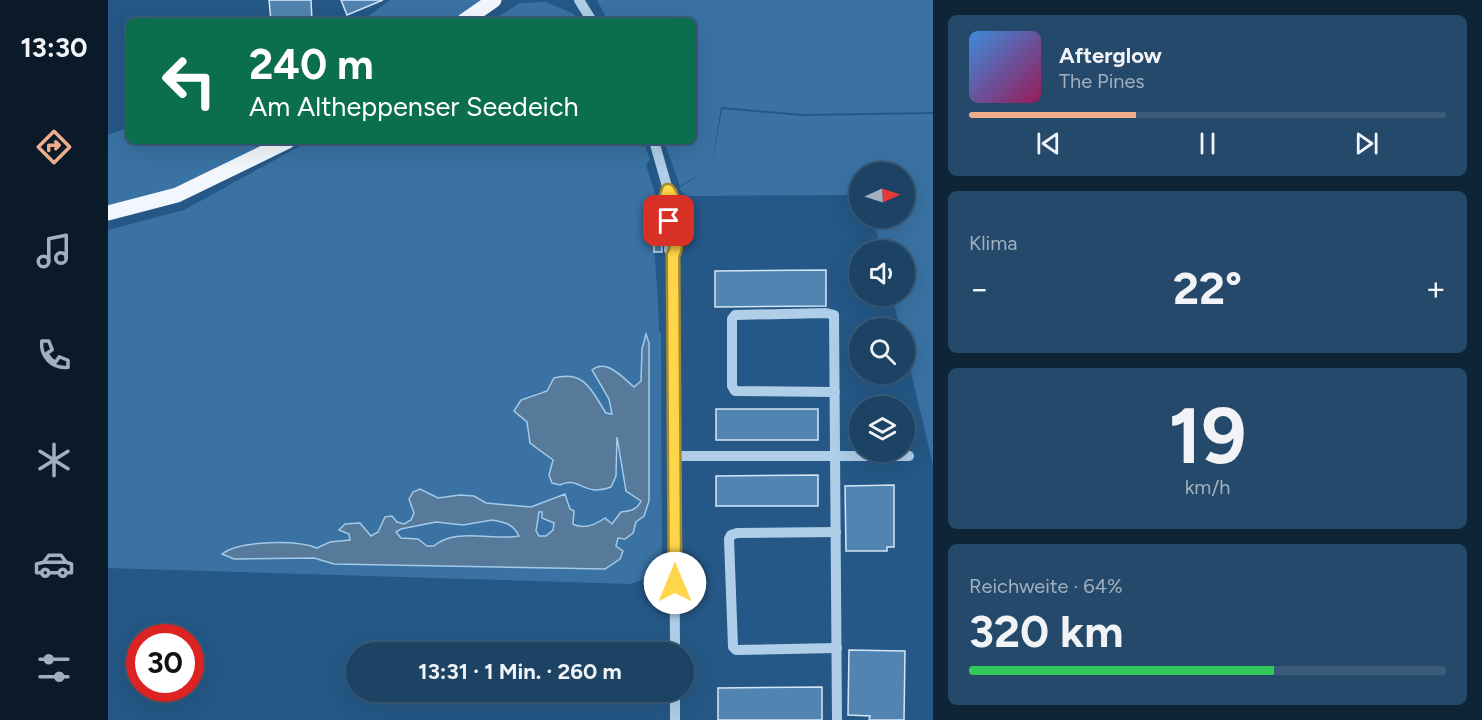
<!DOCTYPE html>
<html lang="de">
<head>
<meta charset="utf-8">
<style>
  :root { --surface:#1c4264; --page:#25496a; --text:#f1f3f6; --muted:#a0b0bf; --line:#3a5b78; --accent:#eead8d }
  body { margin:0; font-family:Figtree,sans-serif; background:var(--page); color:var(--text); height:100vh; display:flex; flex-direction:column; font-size:22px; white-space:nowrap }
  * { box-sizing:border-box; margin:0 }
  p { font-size:20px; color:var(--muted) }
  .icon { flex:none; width:33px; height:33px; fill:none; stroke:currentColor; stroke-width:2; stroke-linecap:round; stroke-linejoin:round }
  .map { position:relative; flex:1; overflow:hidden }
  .panel { display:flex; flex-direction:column; gap:15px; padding:15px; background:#0f2437; width:549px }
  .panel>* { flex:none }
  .banner { position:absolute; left:18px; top:18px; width:570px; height:126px; border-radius:9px; box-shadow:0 6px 24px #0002,0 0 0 2px var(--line); background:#0b6e4f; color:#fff; overflow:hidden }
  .needle { width:39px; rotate:87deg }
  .tools { position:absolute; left:741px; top:162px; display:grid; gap:12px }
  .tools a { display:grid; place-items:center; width:66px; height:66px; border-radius:50%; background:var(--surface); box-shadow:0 6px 24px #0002,0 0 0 2px var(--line); font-size:30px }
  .speed { position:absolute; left:18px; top:624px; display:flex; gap:12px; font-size:30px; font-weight:700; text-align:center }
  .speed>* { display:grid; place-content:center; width:78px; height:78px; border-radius:50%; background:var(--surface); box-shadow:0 6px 24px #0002,0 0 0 2px var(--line); line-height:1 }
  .speed .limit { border:9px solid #d22; background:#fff; color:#111 }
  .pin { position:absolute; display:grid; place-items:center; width:51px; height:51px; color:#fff; margin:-26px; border-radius:12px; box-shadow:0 3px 9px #0006 }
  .me { position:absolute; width:66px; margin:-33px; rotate:0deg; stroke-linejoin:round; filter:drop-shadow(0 0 4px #0008) }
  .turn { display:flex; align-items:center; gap:21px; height:126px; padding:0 24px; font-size:27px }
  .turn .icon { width:78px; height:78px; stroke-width:2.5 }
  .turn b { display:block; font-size:42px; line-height:51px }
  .big { font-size:45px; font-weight:700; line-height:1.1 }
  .panel .widget { flex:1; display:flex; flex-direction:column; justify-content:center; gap:9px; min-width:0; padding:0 21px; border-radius:9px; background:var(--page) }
  .panel .dial { align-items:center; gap:0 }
  .dial b { font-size:78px; line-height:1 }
  .song { display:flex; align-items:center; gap:18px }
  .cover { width:72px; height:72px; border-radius:9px; background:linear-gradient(135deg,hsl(210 70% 55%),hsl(330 70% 35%)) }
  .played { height:6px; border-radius:3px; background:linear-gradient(90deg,var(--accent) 35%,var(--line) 35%) }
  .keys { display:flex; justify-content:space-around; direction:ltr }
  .heat { display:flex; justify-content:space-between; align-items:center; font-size:33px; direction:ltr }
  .charge { height:9px; border-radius:4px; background:linear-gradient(90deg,#34c759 64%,var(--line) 0) }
  .trip { position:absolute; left:238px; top:642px; width:348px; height:60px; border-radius:30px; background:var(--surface); box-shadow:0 6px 24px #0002,0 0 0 2px var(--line); font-weight:700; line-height:60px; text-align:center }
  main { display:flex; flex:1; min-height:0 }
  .tabs { display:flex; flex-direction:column; width:108px; justify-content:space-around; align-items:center; background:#0b1a28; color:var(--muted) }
  .tabs .icon { width:42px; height:42px }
  .tabs .on { color:var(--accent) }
  .tabs b { font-size:27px; color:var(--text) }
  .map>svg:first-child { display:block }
  .green { fill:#3972a3; fill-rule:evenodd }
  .water { fill:#577a9a; stroke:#a3cae9; stroke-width:1.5; fill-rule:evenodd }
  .building { fill:#5184b0; stroke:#d3e6f7; stroke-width:1.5 }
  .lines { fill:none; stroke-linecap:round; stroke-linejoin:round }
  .minor { stroke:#afcee8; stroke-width:10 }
  .major { stroke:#f2f7fe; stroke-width:15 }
  .route-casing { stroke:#a68a30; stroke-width:15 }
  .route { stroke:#ffd54a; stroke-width:10 }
</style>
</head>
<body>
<main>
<nav class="tabs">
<b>13:30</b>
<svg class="icon on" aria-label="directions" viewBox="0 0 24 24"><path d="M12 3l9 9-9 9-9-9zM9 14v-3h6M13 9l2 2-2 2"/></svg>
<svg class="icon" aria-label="music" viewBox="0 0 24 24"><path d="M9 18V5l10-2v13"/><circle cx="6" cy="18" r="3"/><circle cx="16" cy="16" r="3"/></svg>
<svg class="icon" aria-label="phone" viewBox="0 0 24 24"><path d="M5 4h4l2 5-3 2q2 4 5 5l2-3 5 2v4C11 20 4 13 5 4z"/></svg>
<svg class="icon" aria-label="climate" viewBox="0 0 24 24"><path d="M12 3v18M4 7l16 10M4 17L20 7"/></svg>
<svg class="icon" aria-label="car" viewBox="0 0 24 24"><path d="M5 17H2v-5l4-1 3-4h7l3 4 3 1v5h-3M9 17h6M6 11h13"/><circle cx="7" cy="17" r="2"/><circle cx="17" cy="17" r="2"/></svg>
<svg class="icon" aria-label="filters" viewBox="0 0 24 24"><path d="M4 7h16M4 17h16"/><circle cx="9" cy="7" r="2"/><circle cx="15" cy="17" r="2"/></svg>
</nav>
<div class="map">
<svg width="825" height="720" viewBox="0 0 825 720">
  <rect width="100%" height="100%" fill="#255886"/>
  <g class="green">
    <polygon points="282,0 379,0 350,21 254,21"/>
    <polygon points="489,0 825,0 825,112 694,114 613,107 604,165 614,109 694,116 825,114 825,465 797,347 796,328 792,328 784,296 796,296 796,250 773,250 765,218 796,218 796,172 752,172 751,195 578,196 571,188 597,171 572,186 556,141 585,141 585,21 500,21"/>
    <polygon points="438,2 466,14 470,21 383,21 412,3"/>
    <polygon points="21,127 21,141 172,141 68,191 0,208 0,135"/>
    <path d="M 201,141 L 535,141 L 542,159 L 538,165 L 550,203 L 551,231 L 546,231 C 546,264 551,297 551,331 L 553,333 L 554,572 L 523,584 L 0,568 L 0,230 L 76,210 ZM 539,335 L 541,343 L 541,501 L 528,522 L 510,538 L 505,564 L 497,569 L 226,564 L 206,558 L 197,543 L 209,548 L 222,542 L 242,540 L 241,534 L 258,528 L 262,536 L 289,522 L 296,524 L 303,520 L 306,514 L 330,498 L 366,496 L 378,503 L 423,507 L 449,496 L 461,501 L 462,509 L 466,511 L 464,520 L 472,527 L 491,523 L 503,524 L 531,507 L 533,501 L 518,491 L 508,435 L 508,476 L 482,491 C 471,485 464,478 452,485 L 444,483 L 441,475 L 445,460 L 422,443 L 420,423 L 415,416 L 428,393 L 439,391 L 446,378 C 478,370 484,392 498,413 L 504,415 L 501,399 L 488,379 L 507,372 L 526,387 L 533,381 L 534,350 Z"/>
    <path d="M 431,512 L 447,523 L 445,530 L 439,536 L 431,536 C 426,528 427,520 431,512 Z"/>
    <path d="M 384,520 C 397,522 405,524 412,536 C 386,540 347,528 326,546 L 319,546 L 310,539 L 293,538 L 288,532 L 293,529 L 328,522 L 355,525 Z"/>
  </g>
  <path class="water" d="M 538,334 L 541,343 L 541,501 L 536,516 L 528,522 L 525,533 L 517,539 L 510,538 L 508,546 L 515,551 L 512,559 L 497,569 L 226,564 L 206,558 L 126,559 L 114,554 C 132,540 189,540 209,548 L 222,542 L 242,540 L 241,534 L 231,530 L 237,524 L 252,523 L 263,536 L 270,532 L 277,517 L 284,516 L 289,522 L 296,524 L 303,520 L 306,513 L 301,499 L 305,492 L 312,489 L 330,498 L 352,495 L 366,496 L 378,503 L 423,507 L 457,494 L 462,509 L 466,511 L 465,524 C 476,530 487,525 497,518 L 504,524 L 513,512 C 522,511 529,510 533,501 L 518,491 L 509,437 L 508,476 L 503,487 C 477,498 470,475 452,485 L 444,483 L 441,475 L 445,460 L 422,443 L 419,422 L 406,411 L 413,400 L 439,391 L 446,378 C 478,370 484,392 498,413 L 504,414 L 501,399 L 484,370 C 499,358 515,378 526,387 L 533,381 L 534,349 ZM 431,512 L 434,512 L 434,518 L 446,523 L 445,530 L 438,536 L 431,536 L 428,531 ZM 384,520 C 397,522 405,524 411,536 C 386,541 347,527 326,546 L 319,546 L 310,539 L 293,538 L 288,532 L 293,529 L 328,522 L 355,525 Z"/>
  <g class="building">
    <polygon points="161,0 203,0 204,21 163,21"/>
    <polygon points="233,0 275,0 239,15"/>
    <polygon points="546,235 553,235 554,252 546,252"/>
    <polygon points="718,270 718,306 607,307 607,271"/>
    <rect x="608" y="409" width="102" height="31"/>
    <polygon points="710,475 710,506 608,506 608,476"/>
    <polygon points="786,485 786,547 779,547 779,551 738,551 737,486"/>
    <polygon points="741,650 797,651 796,720 761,720 762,716 740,715"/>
    <polygon points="714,687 714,720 610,720 610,688"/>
  </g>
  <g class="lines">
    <g class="minor">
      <polyline points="471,0 484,21"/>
      <polyline points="546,141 560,190 558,196 561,250 565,255"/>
      <path d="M 560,190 C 569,198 572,245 565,255 L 567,652"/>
      <path d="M 727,392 L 627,391 L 624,386 L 624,319 L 627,315 L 718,313 L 726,315 C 727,450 728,585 729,720"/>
      <polyline points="567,456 801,456"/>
      <polyline points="728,532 629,533 623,535 621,539 625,647 628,650 729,648"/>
      <polyline points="567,692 567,720"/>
    </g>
    <g class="major">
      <polyline points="356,21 386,0"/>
      <polyline points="0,213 69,195 180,141"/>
    </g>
  </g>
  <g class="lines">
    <defs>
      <path id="route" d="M 561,221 L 558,196 L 560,190 C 569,198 572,245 565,255 L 567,583"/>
    </defs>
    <use href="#route" class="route-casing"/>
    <use href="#route" class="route"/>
  </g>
</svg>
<div class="tools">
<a><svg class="needle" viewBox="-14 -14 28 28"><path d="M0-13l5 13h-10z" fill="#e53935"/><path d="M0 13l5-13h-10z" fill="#a0b0bf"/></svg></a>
<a><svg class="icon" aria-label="sound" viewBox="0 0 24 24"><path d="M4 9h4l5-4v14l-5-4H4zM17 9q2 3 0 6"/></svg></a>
<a><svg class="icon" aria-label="search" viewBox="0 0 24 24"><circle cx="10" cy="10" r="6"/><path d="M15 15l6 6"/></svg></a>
<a><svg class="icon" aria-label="layers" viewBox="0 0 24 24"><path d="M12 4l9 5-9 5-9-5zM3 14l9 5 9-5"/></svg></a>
</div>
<div class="speed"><div class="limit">30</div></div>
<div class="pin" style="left:561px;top:221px;background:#d93025"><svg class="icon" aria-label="arrive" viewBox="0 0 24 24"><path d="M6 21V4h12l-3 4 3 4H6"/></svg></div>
<svg class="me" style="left:567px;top:583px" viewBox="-20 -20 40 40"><circle r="19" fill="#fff"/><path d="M0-13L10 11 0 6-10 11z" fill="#ffd54a"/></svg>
<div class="trip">13:31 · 1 Min. · 260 m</div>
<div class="banner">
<div class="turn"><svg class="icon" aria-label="left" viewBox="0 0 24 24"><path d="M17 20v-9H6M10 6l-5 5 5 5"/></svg><div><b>240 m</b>Am Altheppenser Seedeich</div></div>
</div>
</div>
<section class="panel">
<div class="widget">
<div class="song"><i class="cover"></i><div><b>Afterglow</b><p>The Pines</p></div></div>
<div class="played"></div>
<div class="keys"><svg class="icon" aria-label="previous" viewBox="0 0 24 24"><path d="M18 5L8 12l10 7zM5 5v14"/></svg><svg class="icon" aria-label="pause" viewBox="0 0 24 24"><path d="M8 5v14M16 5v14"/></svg><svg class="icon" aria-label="next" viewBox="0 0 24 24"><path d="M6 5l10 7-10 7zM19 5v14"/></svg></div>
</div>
<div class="widget"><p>Klima</p>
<div class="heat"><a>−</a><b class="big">22°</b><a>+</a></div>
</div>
<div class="widget dial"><b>19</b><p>km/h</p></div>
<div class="widget"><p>Reichweite · 64%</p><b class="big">320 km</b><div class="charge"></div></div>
</section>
</main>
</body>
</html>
